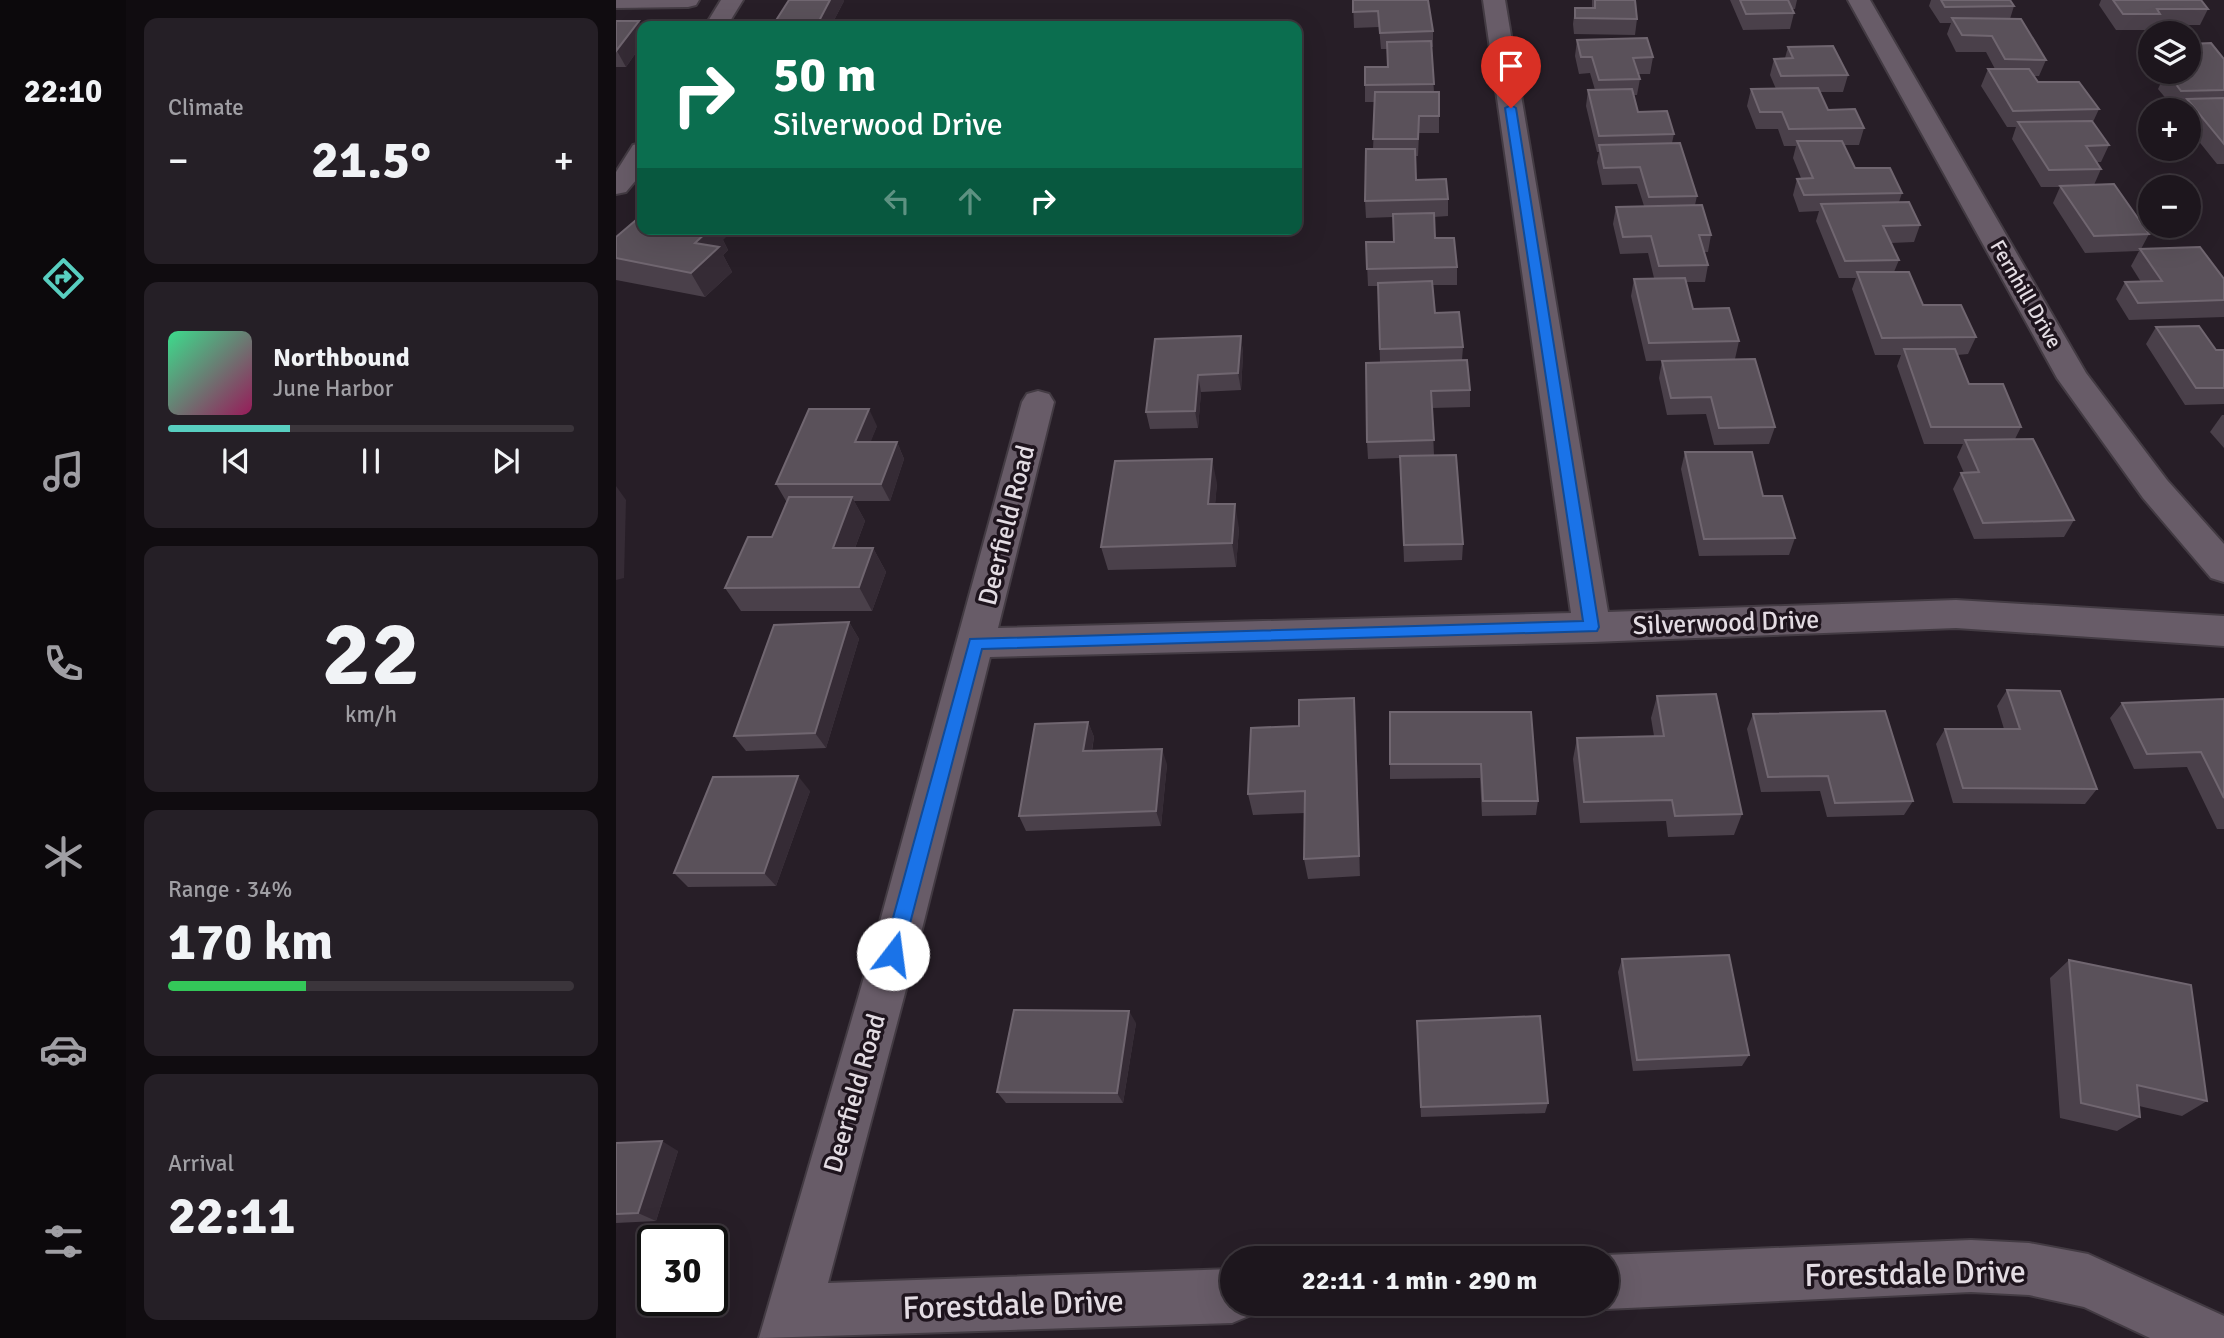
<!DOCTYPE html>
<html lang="en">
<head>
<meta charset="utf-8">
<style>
  :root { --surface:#1d161d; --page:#251f26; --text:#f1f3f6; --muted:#a09fa4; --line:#3b353b; --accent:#58cec0 }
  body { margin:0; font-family:Signika,sans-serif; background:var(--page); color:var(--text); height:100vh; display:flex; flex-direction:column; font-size:26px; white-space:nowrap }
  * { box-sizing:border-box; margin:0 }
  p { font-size:23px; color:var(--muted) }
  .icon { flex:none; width:38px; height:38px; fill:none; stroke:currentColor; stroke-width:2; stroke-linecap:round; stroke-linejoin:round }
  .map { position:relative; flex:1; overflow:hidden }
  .drawer { display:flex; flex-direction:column; gap:18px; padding:18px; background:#100c10; width:490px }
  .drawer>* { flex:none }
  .banner { position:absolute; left:21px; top:21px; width:665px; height:214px; border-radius:14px; box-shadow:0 7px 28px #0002,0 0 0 2px var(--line); background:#0b6e4f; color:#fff; overflow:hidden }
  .controls { position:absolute; left:1522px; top:21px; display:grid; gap:14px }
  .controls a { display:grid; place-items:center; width:63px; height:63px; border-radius:50%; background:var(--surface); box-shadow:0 7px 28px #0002,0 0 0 2px var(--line); font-size:35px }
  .speed { position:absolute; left:21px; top:1225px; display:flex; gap:14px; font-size:35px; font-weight:700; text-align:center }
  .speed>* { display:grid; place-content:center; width:91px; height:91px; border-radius:50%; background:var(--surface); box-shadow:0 7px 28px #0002,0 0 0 2px var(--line); line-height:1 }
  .speed .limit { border:4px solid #111; border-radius:10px; background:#fff; color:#111 }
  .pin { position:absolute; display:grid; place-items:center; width:60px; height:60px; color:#fff; margin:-72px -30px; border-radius:50% 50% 50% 0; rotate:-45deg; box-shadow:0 0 7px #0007 }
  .pin .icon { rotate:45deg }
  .me { position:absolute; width:77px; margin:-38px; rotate:15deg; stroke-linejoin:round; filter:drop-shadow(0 0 5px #0008) }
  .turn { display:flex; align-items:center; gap:24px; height:147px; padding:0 21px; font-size:32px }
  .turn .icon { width:91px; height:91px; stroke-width:2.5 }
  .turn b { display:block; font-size:49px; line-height:60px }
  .lanes { display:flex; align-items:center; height:66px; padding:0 21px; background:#0003; justify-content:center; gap:35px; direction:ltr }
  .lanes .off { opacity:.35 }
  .big { font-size:52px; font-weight:800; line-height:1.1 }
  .drawer .widget { flex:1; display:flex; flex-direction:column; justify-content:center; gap:10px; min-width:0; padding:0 24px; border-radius:14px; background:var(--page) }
  .drawer .dial { align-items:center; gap:0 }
  .dial b { font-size:91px; line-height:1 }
  .song { display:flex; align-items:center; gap:21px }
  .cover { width:84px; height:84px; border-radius:10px; background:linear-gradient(135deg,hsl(150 70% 55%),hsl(330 70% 35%)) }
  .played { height:7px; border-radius:4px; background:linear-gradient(90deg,var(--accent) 30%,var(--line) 30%) }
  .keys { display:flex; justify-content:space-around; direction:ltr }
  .heat { display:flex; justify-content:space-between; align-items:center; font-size:38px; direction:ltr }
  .charge { height:10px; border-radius:5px; background:linear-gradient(90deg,#34c759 34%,var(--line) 0) }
  .trip { position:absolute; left:604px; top:1246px; width:399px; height:70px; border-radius:35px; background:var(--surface); box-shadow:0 7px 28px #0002,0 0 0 2px var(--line); font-weight:800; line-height:70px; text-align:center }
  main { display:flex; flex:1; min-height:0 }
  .tab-bar { display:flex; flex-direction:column; width:126px; justify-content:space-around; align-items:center; background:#0c090c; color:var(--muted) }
  .tab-bar .icon { width:49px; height:49px }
  .tab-bar .active { color:var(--accent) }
  .tab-bar b { font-size:32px; color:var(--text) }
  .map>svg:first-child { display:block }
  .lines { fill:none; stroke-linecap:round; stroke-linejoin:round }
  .minor-casing { stroke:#433b43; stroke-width:4 }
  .minor { fill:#685c68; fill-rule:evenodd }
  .wall { fill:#4a404a }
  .shaded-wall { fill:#352b35 }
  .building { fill:#5a515a; stroke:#706670; stroke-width:2 }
  .route { fill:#1a73e8; stroke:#114b97; stroke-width:2 }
  .labels { text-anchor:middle; stroke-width:7; stroke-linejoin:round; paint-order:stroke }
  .far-street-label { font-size:21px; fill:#e3dce3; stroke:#1e141d }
  .street-label { font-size:26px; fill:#e3dce3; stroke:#1e141d }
  .near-street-label { font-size:32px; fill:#e3dce3; stroke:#1e141d }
</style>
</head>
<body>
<main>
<nav class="tab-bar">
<b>22:10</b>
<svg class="icon active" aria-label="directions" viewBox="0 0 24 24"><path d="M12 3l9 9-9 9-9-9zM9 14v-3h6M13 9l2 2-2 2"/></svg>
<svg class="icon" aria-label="music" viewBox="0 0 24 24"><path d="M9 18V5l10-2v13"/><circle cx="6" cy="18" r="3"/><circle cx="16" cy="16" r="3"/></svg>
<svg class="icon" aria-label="phone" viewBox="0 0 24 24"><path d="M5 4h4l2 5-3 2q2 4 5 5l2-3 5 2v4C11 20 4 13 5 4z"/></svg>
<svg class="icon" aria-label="climate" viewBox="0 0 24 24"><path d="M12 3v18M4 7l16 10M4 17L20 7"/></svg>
<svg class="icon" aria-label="car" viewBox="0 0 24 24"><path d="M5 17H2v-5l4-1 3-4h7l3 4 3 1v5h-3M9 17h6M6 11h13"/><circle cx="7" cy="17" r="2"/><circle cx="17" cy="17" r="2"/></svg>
<svg class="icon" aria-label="filters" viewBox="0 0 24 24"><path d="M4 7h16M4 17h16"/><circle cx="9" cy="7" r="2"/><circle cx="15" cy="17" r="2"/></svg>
</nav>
<section class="drawer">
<div class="widget"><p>Climate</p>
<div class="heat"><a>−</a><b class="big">21.5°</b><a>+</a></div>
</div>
<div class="widget">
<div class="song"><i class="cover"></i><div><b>Northbound</b><p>June Harbor</p></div></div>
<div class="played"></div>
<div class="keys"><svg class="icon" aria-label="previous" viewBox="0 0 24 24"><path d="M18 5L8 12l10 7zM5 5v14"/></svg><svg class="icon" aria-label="pause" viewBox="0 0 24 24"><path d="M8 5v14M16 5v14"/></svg><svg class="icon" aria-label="next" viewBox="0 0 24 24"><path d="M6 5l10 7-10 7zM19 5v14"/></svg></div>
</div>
<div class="widget dial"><b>22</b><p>km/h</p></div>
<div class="widget"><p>Range · 34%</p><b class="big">170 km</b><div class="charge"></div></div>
<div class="widget"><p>Arrival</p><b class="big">22:11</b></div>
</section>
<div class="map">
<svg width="1608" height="1338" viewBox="0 0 1608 1338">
  <rect width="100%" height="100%" fill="#271e27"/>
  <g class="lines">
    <defs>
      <g id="minor">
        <polygon points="0,0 83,0 80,5 72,7 0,8"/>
        <polygon points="105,0 127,0 111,26 89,26"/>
        <polygon points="867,0 889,0 992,612 1340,600 1608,616 1608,646 1340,628 976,642 374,657 306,929 212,1283 616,1269 616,1304 640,1304 635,1315 616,1323 143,1338 262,929 406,402 411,394 422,391 433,394 438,402 382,628 955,613"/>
        <polygon points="1232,0 1254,0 1470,373 1551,480 1608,544 1608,582 1595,578 1527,498 1441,378"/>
        <polygon points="26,143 26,173 10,192 0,194 0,172 17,145"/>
        <polygon points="1355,1240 1413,1243 1472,1254 1608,1316 1608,1338 1534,1338 1468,1307 1413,1295 1355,1292 990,1309 978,1304 990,1304 990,1258 983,1258 990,1255"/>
      </g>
    </defs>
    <use href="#minor" class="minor-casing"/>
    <use href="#minor" class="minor"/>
  </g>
  <g class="wall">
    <polygon points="737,0 817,31 817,47 815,47 818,92 823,92 823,133 803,133 802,156 799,156 800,180 832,199 832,216 818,217 819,238 841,267 841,285 817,285 819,313 847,347 846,360 854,390 854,407 816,408 818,455 847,544 846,560 788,562 784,458 752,459 751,442 764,362 762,286 752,286 750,242 777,242 777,217 750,218 749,201 757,149 759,102 749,102 749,67 772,67 771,49 765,49 763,27 738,28"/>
    <polygon points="976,0 1019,0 1021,19 1019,35 958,34 957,24 959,8 976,8"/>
    <polygon points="1114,0 1181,0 1179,9 1176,9 1178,13 1174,29 1127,30"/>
    <polygon points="1315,0 1394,0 1398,6 1394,19 1430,60 1423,76 1418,76 1422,82 1483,109 1477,122 1493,145 1485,162 1481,162 1485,169 1478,185 1533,234 1525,249 1608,279 1608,317 1513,320 1500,299 1509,282 1525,282 1515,266 1523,251 1469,253 1437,203 1444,187 1425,187 1396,139 1400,127 1391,127 1365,86 1372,69 1379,69 1370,52 1340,52 1331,34 1335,23 1324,23 1313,6"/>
    <polygon points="1485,0 1585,0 1592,9 1584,25 1539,25 1537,30 1500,30 1483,5"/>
    <polygon points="228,1 215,26 161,26 159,22"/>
    <polygon points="0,21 23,21 26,27 26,44 10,67 0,67"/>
    <polygon points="961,40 1037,57 1034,74 1022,74 1024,79 1021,95 1018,95 1022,112 1058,134 1056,143 1081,196 1079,205 1095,235 1092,252 1088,252 1092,265 1089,282 1070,282 1077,309 1123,341 1119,359 1030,361 1015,296 1018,279 1038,278 1032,253 1004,254 997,224 1000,207 1028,206 1021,184 986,185 981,162 983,152 981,152 970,106 972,90 979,90 974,73 963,74 959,56"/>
    <polygon points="1172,47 1232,75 1227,92 1204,92 1212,110 1248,128 1243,145 1228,145 1239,168 1286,193 1283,202 1304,225 1298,242 1275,243 1283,260 1278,272 1307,305 1360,337 1352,354 1341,355 1353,384 1405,427 1399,439 1458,520 1448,537 1358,539 1337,489 1345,473 1348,473 1341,457 1347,444 1308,444 1281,366 1285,355 1259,355 1236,289 1240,278 1223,278 1200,221 1203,211 1183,212 1177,195 1181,179 1185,178 1177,158 1180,146 1168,146 1162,129 1140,129 1131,106 1135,89 1160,89 1154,75 1158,59 1169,58"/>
    <polygon points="1608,59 1608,164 1601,164 1573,129 1573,110 1565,110 1567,107 1557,107 1542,89 1550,72 1573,72"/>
    <polygon points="0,237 107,240 112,250 107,255 116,272 89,297 0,280"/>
    <polygon points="1540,327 1600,350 1608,350 1608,404 1569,405 1530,344"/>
    <polygon points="625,336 627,354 625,390 585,392 582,428 534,429 530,412"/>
    <polygon points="1046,361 1159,427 1153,444 1098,445 1090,414 1051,415 1043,378"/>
    <polygon points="1606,415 1608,415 1608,448 1594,432"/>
    <polygon points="261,426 254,442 281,442 288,459 274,501 238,501 249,521 239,548 257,548 270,572 256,611 125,611 109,588 156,537 172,501 170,501 160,484"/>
    <polygon points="1069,452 1147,496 1179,538 1173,555 1083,556 1065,469"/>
    <polygon points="601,483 599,504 623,528 620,567 492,570 485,547"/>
    <polygon points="233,622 243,639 210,748 130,751 118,736"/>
    <polygon points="1391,690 1481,789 1469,804 1337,803 1320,744 1329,729 1388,729 1381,706"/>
    <polygon points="1041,696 1126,814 1118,835 1052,837 1050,821 964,823 957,759 961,738 1038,736 1035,718"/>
    <polygon points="1608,699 1608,829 1601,829 1571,767 1518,769 1494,718 1506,703"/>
    <polygon points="915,712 922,801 920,815 866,816 864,778 774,779 774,764"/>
    <polygon points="1137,714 1297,801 1288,815 1211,817 1204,791 1145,792 1131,729"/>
    <polygon points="740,720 744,876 692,879 688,859 689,813 637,815 632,794 683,726"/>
    <polygon points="472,722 478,737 476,751 551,764 545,826 410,831 403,816"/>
    <polygon points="194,791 160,886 72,887 58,873"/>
    <polygon points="1006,959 1133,1055 1126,1066 1017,1071 1002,972"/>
    <polygon points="1453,960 1591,1101 1566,1116 1523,1106 1524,1117 1501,1131 1444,1118 1434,978"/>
    <polygon points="520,1023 507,1103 390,1103 381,1092"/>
    <polygon points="801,1033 932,1103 929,1113 805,1117"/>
    <polygon points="0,1143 62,1151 40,1221 0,1223"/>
  </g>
  <g class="shaded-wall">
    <polygon points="214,0 228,0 228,1 215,26 204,26 203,21"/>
    <polygon points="23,21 26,27 26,44 10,67 1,51"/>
    <polygon points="89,229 118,229 107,240 112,250 107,255 116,272 89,297 75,273 79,243"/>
    <polygon points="625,336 627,354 625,390 622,373"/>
    <polygon points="582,375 585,392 582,428 579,411"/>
    <polygon points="253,409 261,426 248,459 239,442"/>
    <polygon points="281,442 288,459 274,501 265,484"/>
    <polygon points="596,459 601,483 597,529 592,504"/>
    <polygon points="0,486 10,500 8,578 0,580"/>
    <polygon points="236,497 249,521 230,572 217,548"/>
    <polygon points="619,504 623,528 620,567 616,543"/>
    <polygon points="257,548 270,572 256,611 243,587"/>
    <polygon points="233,622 243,639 210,748 199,733"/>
    <polygon points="738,698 740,720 744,876 743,856"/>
    <polygon points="472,722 478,737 473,766 467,751"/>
    <polygon points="546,749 551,764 545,826 540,811"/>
    <polygon points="182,776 194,791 160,886 148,873"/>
    <polygon points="513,1011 520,1023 507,1103 501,1093"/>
    <polygon points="46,1141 62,1151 40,1221 22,1213"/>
  </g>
  <g class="building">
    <polygon points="173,0 214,0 203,21 159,22"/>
    <polygon points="737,0 812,0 817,31 764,33 762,11 737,12"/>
    <polygon points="979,0 1019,0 1021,19 959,18 959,8 979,8"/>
    <polygon points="1124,0 1172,0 1178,13 1130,14"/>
    <polygon points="1325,0 1394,0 1398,6 1329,7"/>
    <polygon points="1497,0 1585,0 1592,9 1541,9 1544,14 1507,14"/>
    <polygon points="1336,18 1405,19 1430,60 1389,59 1376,36 1346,35"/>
    <polygon points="0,21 23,21 0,51"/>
    <polygon points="1031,38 1037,57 1017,58 1024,79 983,80 976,57 965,57 961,40"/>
    <polygon points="815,41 818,84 749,85 749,67 772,67 771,42"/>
    <polygon points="1595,43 1608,59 1608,90 1565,91 1551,72 1573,72 1573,44"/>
    <polygon points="1217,46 1232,75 1165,76 1158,59 1177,58 1172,47"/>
    <polygon points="1372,69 1413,69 1422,82 1463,82 1483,109 1397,111"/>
    <polygon points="1202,88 1212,110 1239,109 1248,128 1173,129 1166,112 1144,112 1135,89"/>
    <polygon points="1016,89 1022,112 1051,111 1058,134 983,136 972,90"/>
    <polygon points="759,92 823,92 823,116 803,116 802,139 757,139"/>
    <polygon points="1608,98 1608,144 1571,99"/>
    <polygon points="1476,121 1493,145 1470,146 1485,169 1433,170 1402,122"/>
    <polygon points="1181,141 1226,141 1239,168 1274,168 1286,193 1188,195 1181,179 1197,178"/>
    <polygon points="1064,143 1081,196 1033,197 1024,167 988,168 983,145"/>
    <polygon points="750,149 799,149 800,180 830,179 832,199 749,201"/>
    <polygon points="1498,184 1533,234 1478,236 1444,186"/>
    <polygon points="1293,202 1304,225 1267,226 1283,260 1229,261 1205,204"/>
    <polygon points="1086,205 1095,235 1083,235 1092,265 1043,266 1035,236 1007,237 1000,207"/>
    <polygon points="818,213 819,238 838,238 841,267 751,269 750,242 778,242 777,214"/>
    <polygon points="26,215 26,229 94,229 79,243 103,247 75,273 0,258 0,237"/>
    <polygon points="1584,247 1608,279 1608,300 1522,303 1509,282 1546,281 1524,249"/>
    <polygon points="1241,272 1293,272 1307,305 1345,305 1360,337 1266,338"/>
    <polygon points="1069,278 1077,309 1113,308 1123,341 1033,343 1018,279"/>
    <polygon points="816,281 819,313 843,312 847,347 764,349 762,283"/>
    <polygon points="1583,326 1600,350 1608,350 1608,388 1580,388 1540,327"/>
    <polygon points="625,336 622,373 582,375 579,411 530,412 539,339"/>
    <polygon points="1288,349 1339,349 1353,384 1387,384 1405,427 1315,427"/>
    <polygon points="1139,359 1159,427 1103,428 1095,397 1055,398 1046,361"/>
    <polygon points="851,360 854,390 815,391 818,440 751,442 750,363"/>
    <polygon points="193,409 253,409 239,442 281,442 265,484 160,484"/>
    <polygon points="1417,439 1458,520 1367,523 1345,473 1363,472 1349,440"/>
    <polygon points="1069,452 1136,452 1147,496 1166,496 1179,538 1088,539"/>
    <polygon points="840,455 847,544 788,545 784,456"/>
    <polygon points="596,459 592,504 619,504 616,543 485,547 499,461"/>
    <polygon points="173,497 236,497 217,548 257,548 243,587 109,588 132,537 156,537"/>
    <polygon points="233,622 199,733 118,736 158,625"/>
    <polygon points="1391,690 1444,691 1481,789 1347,788 1329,729 1404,729"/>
    <polygon points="1100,694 1126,814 1059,816 1056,800 968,802 961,738 1048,736 1041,696"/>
    <polygon points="738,698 743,856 688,859 689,791 632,794 635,728 683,726 683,700"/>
    <polygon points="1608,699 1608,798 1585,752 1531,754 1506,703"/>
    <polygon points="1269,711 1297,801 1219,803 1212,776 1152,777 1137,714"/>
    <polygon points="774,712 915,712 922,801 867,801 865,764 774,764"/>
    <polygon points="472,722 467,751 546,749 540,811 403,816 419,724"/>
    <polygon points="182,776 148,873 58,873 97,777"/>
    <polygon points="1113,955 1133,1055 1021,1060 1006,959"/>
    <polygon points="1453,960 1575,985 1591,1101 1521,1085 1524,1117 1465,1103"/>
    <polygon points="398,1010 513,1011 501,1093 381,1092"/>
    <polygon points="924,1016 932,1103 805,1107 801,1021"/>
    <polygon points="46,1141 22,1213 0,1214 0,1143"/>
  </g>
  <polygon class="route" points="895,105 900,108 983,627 981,631 366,649 286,954 283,961 277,963 270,961 267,954 354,639 967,621 889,108"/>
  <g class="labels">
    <g class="far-street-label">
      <text transform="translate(1410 294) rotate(60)" y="7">Fernhill Drive</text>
    </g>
    <g class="street-label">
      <text transform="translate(390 525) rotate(-76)" y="9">Deerfield Road</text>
      <text transform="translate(1110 622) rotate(-2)" y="9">Silverwood Drive</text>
      <text transform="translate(238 1093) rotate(-74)" y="9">Deerfield Road</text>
    </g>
    <g class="near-street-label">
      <text transform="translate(1299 1273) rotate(-1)" y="11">Forestdale Drive</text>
      <text transform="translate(397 1304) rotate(-2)" y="11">Forestdale Drive</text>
    </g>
  </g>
</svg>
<div class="controls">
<a><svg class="icon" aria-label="layers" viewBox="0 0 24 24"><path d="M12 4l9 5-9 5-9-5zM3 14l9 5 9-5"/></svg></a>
<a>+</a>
<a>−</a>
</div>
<div class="speed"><div class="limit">30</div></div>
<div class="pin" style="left:895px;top:108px;background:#d93025"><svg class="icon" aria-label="arrive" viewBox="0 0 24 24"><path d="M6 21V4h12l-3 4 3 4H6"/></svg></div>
<svg class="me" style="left:277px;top:954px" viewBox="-20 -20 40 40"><circle r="19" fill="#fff"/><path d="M0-13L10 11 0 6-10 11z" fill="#1a73e8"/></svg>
<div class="trip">22:11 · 1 min · 290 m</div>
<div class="banner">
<div class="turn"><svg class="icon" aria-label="right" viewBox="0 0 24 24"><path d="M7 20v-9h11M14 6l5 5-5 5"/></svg><div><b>50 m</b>Silverwood Drive</div></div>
<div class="lanes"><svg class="icon off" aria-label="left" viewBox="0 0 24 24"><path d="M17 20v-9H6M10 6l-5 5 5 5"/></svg><svg class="icon off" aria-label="ahead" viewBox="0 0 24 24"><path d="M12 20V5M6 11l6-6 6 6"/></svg><svg class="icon" aria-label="right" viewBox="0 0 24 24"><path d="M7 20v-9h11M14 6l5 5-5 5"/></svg></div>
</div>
</div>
</main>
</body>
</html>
